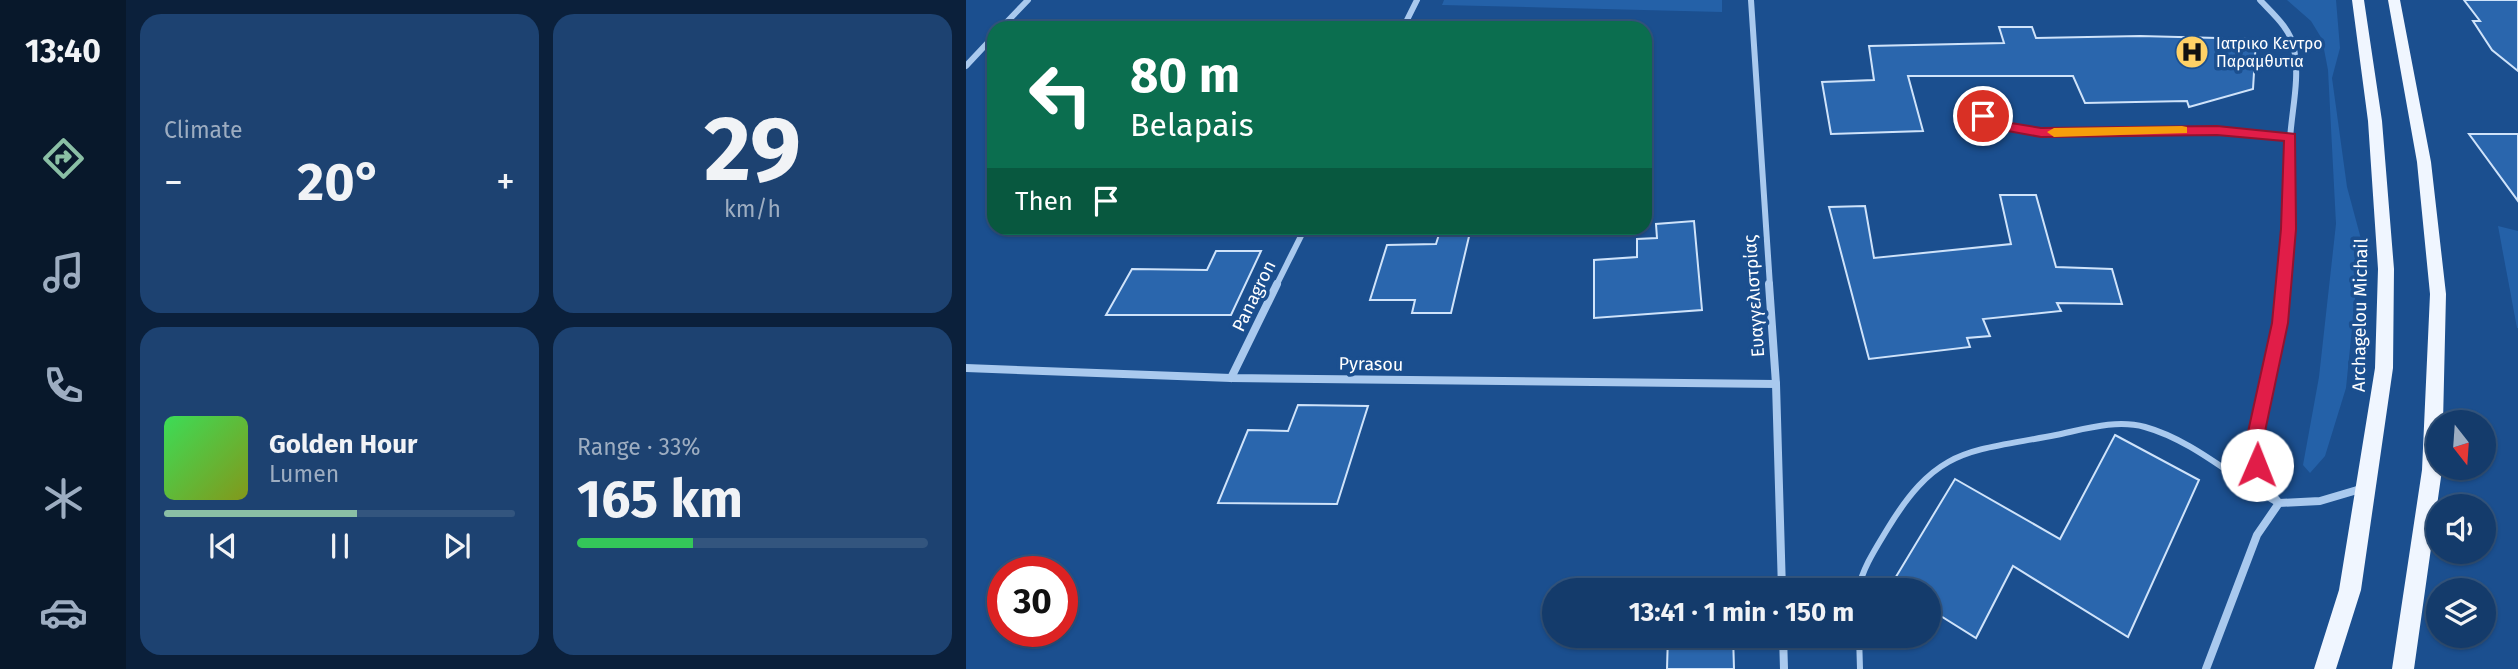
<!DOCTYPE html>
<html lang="en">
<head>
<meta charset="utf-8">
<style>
  :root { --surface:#143b6b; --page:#1d4271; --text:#f1f3f6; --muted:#9dadc1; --line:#33557e; --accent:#8abfa5 }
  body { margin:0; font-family:"Fira Sans",sans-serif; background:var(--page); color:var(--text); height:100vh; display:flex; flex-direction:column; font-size:26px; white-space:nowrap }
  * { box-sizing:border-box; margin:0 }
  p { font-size:23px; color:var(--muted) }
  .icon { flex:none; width:38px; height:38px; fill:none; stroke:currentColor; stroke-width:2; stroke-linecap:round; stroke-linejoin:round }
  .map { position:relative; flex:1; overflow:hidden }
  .side { display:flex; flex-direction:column; gap:14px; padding:14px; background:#0b203b; width:840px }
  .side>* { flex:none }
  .top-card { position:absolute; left:21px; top:21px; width:665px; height:214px; border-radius:21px; box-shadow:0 2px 5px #0004,0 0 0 2px var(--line); background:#0b6e4f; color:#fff; overflow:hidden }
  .needle { width:46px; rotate:163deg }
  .fabs { position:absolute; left:1460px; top:410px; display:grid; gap:14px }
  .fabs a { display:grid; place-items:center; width:70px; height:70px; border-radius:50%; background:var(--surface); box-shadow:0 2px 5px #0004,0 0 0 2px var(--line); font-size:35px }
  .speed { position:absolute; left:21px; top:556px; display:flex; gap:14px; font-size:35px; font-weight:700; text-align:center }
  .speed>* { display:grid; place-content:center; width:91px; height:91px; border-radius:50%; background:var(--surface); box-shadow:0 2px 5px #0004,0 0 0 2px var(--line); line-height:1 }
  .speed .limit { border:10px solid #d22; background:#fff; color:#111 }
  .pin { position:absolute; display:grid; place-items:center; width:60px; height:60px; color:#fff; margin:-30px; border:4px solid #fff; border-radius:50%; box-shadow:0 2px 7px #0007 }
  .me { position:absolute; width:77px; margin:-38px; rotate:1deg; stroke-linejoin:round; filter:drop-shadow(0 0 5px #0008) }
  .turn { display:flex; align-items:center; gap:24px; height:147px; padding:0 28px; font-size:32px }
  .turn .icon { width:91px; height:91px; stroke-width:2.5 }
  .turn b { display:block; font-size:49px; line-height:60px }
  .then { display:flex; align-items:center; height:66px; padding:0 28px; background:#0003; gap:14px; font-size:26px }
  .big { font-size:52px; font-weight:700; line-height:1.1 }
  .side .card { flex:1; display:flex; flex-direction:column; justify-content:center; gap:10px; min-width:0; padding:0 24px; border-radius:21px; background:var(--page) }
  .side .dial { align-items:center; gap:0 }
  .dial b { font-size:91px; line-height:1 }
  .song { display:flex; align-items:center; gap:21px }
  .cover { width:84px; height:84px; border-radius:10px; background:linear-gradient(135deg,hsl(130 70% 55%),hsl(70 70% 35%)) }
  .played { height:7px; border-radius:4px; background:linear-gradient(90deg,var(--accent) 55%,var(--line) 55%) }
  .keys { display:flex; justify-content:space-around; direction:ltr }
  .heat { display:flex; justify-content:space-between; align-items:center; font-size:38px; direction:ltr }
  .charge { height:10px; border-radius:5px; background:linear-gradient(90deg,#34c759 33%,var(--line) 0) }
  .side .tiles { flex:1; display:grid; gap:14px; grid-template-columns:repeat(2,1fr) }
  .trip { position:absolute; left:576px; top:578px; width:399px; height:70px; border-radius:35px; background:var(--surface); box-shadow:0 2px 5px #0004,0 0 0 2px var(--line); font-weight:700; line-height:70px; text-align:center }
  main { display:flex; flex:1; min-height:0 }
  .dock { display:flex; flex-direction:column; width:126px; justify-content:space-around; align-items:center; background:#08182b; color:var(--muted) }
  .dock .icon { width:49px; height:49px }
  .dock .selected { color:var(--accent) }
  .dock b { font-size:32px; color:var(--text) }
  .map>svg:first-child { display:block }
  .green { fill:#2461a8 }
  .building { fill:#2a66ad; stroke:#cfe3fa; stroke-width:2 }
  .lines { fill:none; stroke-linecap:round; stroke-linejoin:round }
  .lane { stroke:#a9c9ee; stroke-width:6 }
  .street-far1 { stroke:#a9c9ee; stroke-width:6 }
  .street { stroke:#a9c9ee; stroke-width:8 }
  .primary { fill:#f0f6ff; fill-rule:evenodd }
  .route { fill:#e11d48; stroke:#92132f; stroke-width:2 }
  .slow { fill:#f59e0b }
  .labels { text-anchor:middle; stroke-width:7; stroke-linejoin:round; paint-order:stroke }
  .far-poi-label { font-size:16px; fill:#fff; stroke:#1b4f8f; text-anchor:start }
  .street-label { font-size:18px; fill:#fff; stroke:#1b4f8f }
</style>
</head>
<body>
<main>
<nav class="dock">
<b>13:40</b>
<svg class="icon selected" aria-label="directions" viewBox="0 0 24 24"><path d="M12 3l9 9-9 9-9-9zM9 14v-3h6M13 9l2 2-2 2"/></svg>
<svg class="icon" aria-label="music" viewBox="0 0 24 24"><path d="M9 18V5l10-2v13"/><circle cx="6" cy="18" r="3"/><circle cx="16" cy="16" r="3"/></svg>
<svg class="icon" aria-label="phone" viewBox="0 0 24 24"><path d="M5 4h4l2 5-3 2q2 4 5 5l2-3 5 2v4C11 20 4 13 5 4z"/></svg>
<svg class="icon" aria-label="climate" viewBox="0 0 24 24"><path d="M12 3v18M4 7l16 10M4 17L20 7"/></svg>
<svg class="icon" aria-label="car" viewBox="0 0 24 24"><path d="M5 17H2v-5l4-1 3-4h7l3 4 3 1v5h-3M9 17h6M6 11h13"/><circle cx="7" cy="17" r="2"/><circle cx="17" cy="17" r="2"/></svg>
</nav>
<section class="side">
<div class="tiles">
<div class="card"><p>Climate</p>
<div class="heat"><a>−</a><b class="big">20°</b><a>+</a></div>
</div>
<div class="card dial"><b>29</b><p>km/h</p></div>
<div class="card">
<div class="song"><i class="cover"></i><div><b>Golden Hour</b><p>Lumen</p></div></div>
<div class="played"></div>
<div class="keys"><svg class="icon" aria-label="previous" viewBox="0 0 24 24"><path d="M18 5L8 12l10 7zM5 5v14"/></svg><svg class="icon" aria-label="pause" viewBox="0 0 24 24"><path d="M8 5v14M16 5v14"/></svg><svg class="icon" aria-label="next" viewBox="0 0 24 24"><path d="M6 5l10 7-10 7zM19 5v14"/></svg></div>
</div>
<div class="card"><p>Range · 33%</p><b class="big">165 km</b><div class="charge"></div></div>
</div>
</section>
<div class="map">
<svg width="1552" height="669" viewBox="0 0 1552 669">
  <rect width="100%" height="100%" fill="#1b4f8f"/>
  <g class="green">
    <polygon points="478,0 756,0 756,12 476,5"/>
    <polygon points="1321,0 1370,0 1374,48 1366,78 1381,187 1395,239 1380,388 1359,456 1344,473 1337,465 1353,377 1370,224 1362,70 1356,39 1345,21"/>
    <polygon points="1532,226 1552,231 1552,328 1551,328"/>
  </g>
  <g class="building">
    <polygon points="1498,0 1552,0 1552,71 1526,50 1507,21 1514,21"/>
    <polygon points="1033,27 1066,27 1070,38 1174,36 1290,39 1287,89 1223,107 1221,101 1119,103 1107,76 942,76 957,131 865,134 856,82 908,80 903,46 1038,43"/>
    <polygon points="1503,134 1552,134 1552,201"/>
    <polygon points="1034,195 1070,195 1090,267 1146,269 1156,304 1091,303 1095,311 1017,319 1024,336 1001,338 1004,347 903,359 863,207 899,206 908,258 1045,244"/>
    <polygon points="728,221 736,310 628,318 628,260 671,257 671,239 691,238 690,224"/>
    <polygon points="475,228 505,228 485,313 446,313 449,300 404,300 421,245 470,244"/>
    <polygon points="250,251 295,251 265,315 140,315 166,269 241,270"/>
    <polygon points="332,405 402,406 371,504 252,503 282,430 322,431"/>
    <polygon points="1149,435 1233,480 1162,637 1047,566 1010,638 962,608 962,590 922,590 989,479 1094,539"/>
    <polygon points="702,635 767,635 768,669 701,669"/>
  </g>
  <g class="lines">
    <g class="lane">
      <path d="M 892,590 C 897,567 910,548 922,528 C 972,446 1003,452 1090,435 C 1119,429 1150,419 1179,427 C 1226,440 1266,477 1308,501"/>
      <polyline points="893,635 894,669"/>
    </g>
    <g class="street-far1">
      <polyline points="785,0 804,286"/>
      <path d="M 1294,0 C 1307,14 1324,28 1328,48 C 1334,79 1326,108 1324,139 C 1321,188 1321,237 1317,286"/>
      <polyline points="35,28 62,0"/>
      <polyline points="437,28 451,0"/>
      <polyline points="0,66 28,36"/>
      <path d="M 1017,116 C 1072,140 1127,130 1185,130 C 1232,130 1278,133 1324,137"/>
      <polyline points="310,286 339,228"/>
    </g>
    <g class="street">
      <polyline points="803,284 810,384 816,590"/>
      <polyline points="0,368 265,378 810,384"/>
      <polyline points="265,378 311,284"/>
      <polyline points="1313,503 1297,484 1291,465 1289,441 1314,323 1317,284"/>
      <polyline points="817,635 818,669"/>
      <polyline points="1240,669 1291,535 1313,503 1354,501 1398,488"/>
    </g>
    <g class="primary">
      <polygon points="1386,0 1398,0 1416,121 1428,269 1427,368 1395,590 1370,669 1348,669 1373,590 1409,368 1412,269 1402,121"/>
      <polygon points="1422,0 1434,0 1465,162 1480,294 1477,422 1472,422 1472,467 1476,467 1476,470 1448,669 1426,669 1456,470 1464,294 1451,162"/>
    </g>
  </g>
  <polygon class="route" points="1017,111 1039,122 1075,128 1251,126 1329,134 1330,229 1322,323 1297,441 1299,465 1297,471 1291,473 1284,471 1280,441 1306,323 1315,229 1318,141 1251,135 1075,137 1031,129 1012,118 1012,113"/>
  <polygon class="slow" points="1216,126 1221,127 1221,133 1088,137 1081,132 1088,128"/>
  <defs>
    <symbol id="hospital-disc" viewBox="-11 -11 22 22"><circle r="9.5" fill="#ffd166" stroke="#1b4f8f"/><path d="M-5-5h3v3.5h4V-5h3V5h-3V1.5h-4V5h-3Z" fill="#111"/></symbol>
  </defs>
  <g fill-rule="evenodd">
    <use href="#hospital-disc" x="1207" y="33" width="38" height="38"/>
  </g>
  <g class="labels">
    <g class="far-poi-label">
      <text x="1250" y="49">Ιατρικο Κεντρο<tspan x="1250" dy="18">Παραμθυτια</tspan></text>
    </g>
    <g class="street-label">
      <text transform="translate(288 296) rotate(-64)" y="6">Panagron</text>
      <text transform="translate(788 296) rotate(-94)" y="6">Ευαγγελιστρίας</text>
      <text transform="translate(1394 315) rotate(-89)" y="6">Archagelou Michail</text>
      <text transform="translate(405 364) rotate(1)" y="6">Pyrasou</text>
    </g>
  </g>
</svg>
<div class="fabs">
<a><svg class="needle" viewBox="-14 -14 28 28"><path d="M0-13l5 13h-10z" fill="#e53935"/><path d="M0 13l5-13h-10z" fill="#9dadc1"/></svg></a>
<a><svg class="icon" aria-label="sound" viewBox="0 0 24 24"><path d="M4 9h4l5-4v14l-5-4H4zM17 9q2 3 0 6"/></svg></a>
<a><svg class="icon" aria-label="layers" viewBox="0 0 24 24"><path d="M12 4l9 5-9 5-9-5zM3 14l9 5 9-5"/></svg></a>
</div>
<div class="speed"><div class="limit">30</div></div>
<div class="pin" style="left:1017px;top:116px;background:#d93025"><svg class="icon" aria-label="arrive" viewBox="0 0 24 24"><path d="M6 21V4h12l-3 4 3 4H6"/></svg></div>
<svg class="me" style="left:1291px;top:465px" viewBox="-20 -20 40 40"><circle r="19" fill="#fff"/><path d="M0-13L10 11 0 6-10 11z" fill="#e11d48"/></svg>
<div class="trip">13:41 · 1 min · 150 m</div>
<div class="top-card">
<div class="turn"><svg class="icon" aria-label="left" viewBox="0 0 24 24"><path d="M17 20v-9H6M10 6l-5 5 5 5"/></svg><div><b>80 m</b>Belapais</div></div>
<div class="then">Then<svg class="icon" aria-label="arrive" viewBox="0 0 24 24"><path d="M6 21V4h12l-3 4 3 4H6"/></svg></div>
</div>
</div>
</main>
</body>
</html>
